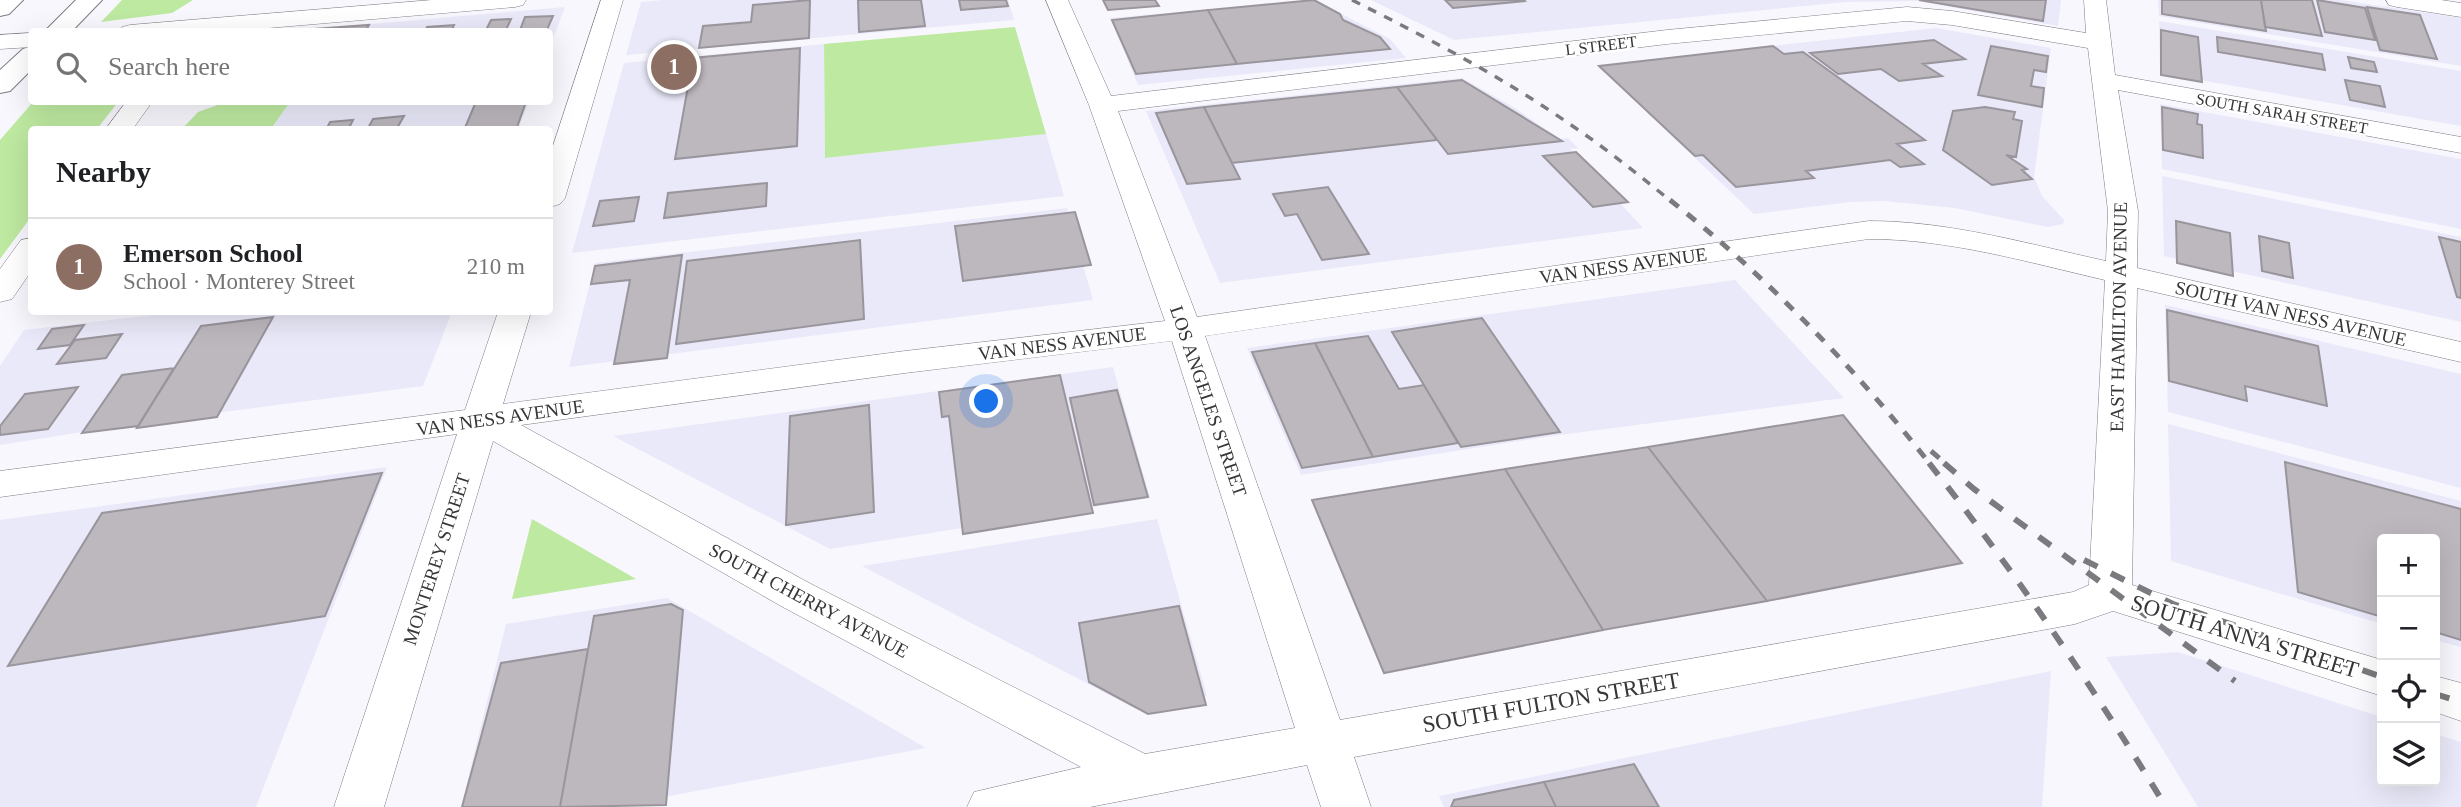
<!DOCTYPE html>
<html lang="en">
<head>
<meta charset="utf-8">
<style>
  body { margin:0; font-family:"Times New Roman",serif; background:#f2f2f2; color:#202124 }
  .controls { position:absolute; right:21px; bottom:21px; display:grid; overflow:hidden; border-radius:7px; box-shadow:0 7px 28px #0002 }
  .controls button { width:63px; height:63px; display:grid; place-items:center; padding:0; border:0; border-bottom:2px solid #e0e0e0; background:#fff; color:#202124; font:35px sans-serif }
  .you { position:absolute; left:987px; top:402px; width:24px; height:24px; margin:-18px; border:5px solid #fff; border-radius:50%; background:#1a73e8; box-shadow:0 0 0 10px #1a73e833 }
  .badge { display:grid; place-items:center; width:46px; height:46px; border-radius:50%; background:#6f8333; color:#fff; font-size:23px; font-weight:700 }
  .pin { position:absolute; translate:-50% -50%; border:4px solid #fff; box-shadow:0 2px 7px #0006 }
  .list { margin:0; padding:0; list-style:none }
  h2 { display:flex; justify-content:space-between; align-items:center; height:91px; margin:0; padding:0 28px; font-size:30px }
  h2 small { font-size:23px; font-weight:400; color:#757577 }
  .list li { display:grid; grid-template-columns:46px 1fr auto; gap:21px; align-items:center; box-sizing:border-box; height:98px; padding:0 28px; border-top:2px solid #e0e0e0 }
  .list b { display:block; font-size:26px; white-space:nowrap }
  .list p { margin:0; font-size:23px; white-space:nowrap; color:#757577 }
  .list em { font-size:23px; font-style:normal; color:#757577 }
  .icon { flex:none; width:38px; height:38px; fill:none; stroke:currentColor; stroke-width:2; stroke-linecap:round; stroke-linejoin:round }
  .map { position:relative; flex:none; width:2461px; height:807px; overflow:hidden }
  .search { position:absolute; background:#fff; box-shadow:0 7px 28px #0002; left:28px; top:28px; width:525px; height:77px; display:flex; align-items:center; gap:18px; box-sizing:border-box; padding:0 24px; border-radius:7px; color:#757577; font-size:26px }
  .panel { position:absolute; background:#fff; box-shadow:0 7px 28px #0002; left:28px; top:126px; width:525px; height:189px; border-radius:7px }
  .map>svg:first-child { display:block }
</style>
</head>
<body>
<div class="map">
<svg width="2461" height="807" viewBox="0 0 2461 807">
  <rect width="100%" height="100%" fill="#f8f7fe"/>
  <path fill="#e9e9f9" d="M663 0H1008L1014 20 626 55 641 2Z
    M1315 0 1390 39 1406 58 1138 85 1110 18Z
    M1371 0H2061L2058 26 1917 1 1846 2 1454 40Z
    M2158 0H2341L2461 18V66L2159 16Z
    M565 7 550 47V32H281Z
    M2159 21 2461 71V126L2160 73Z
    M1936 28 2051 48 2034 177 2042 196 2064 220 2063 224 2048 227 1955 208 1884 201 1850 202 1754 214 1597 65Z
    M824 44 825 158 1046 134 1064 196 572 253 624 63Z
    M1462 78 1515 108 1560 139 1568 138 1578 148 1570 149 1643 228 1220 283 1146 111Z
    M290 102H529L518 129 271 130Z
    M2160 104 2461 159V229L2162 169Z
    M2162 176 2461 237V322L2164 256Z
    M1067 208 1093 300 569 367 595 263Z
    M1735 280 1844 398 1552 436 1301 475 1247 348Z
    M2165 305 2461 374V488L2168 412Z
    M179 312H452L423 386 145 422 0 445V366L24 330Z
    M1113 367 1150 498 830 549 613 436Z
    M2168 424 2461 501V647L2435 640V539H2382V624L2171 561Z
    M387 467 256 807H0V520Z
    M1157 519 1207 696 1136 709 862 566Z
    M667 598 926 748 611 807H461L506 624Z
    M2178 652 2382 717V781H2435V734L2461 742V807H2198L2106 657Z
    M2051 671 2042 807H1444L1439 796Z"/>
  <path fill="#bee9a1" d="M122 0H193L172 13 101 22Z
    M1015 27 1046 134 825 158 824 44Z
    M33 102H118L97 129 32 130 31 217 0 259V140Z
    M226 102H290L271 129H182L198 112Z
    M532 519 636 579 512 599Z"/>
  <path fill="#bdb7be" stroke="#9a959c" stroke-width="2" d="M810 0 809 38 699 48 703 26 751 22 753 5Z
    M858 0H921L925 26 859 32Z
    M959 0H1006L1008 6 961 10Z
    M1103 0H1155L1159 6 1108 10Z
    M1314 0 1340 14 1343 20 1380 37 1390 49 1237 64 1208 10Z
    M1445 0H1524L1525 1 1453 8Z
    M1919 0H2046L2043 21Z
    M2162 0H2261L2266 31 2162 14Z
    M2261 0H2312L2322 36 2265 27Z
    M2317 0 2365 8 2375 40 2325 32Z
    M2367 7 2420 15 2437 59 2380 50Z
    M1208 10 1237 64 1136 74 1112 20Z
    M553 16 546 32 520 30 525 17Z
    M511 19 505 32H485L491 20Z
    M369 25 365 32H313L314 29Z
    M454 25 451 32H425L427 27Z
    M2161 30 2198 37 2202 82 2161 75Z
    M2217 37 2322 54 2325 70 2218 52Z
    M1934 40 1965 59 1923 64 1942 76 1899 81 1881 69 1838 74 1810 53Z
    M1773 46 1784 54 1803 52 1925 140 1897 144 1924 164 1900 167 1890 160 1806 171 1814 178 1736 187 1703 155 1695 156 1599 66Z
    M1991 46 2048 56 2046 72 2034 70 2031 86 2044 88 2042 107 1978 95Z
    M800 48 797 146 675 159 693 58Z
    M2348 57 2374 62 2377 72 2351 68Z
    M1462 80 1562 141 1448 154 1397 87Z
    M2345 80 2380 86 2385 107 2350 100Z
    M1397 87 1437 140 1232 163 1204 107Z
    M503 102H526L516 130H464L475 104Z
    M1204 107 1240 179 1187 184 1156 113Z
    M1985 107 2015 112 2013 119 2022 121 2016 157 2006 155 2027 169 2022 170 2032 179 1992 185 1943 150 1953 111Z
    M2162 107 2198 114 2197 124 2202 125 2203 158 2163 150Z
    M404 116 396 130H367L373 119Z
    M353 120 348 130H326L330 122Z
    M1576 152 1628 202 1593 207 1543 156Z
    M767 183 766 206 664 218 668 193Z
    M1328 187 1369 254 1322 260 1297 214 1285 216 1273 194Z
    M639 197 634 221 593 226 600 201Z
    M1075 212 1091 265 963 281 955 226Z
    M2176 221 2230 233 2233 276 2177 263Z
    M2259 236 2289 243 2293 278 2262 271Z
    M2439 237 2461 242V298L2457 297Z
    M860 240 864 319 676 344 687 261Z
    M682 255 667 358 614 364 630 280 591 284 595 266Z
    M2167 310 2318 346 2327 406 2245 386 2247 401 2169 381Z
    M273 317 217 417 137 428 201 326Z
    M1482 318 1560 432 1461 447 1392 332Z
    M84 325 70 345 38 349 52 329Z
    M122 334 106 358 57 364 75 340Z
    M1368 336 1399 389 1424 385 1458 443 1373 457 1315 343Z
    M1315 343 1373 457 1302 468 1252 352Z
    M174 368 138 426 82 433 122 375Z
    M1060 375 1093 513 963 534 949 416 942 417 939 392Z
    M78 387 48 429 0 435V426L25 394Z
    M1117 390 1148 497 1094 505 1070 398Z
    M869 405 874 512 786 525 790 416Z
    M1843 415 1962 563 1767 601 1648 447Z
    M1648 447 1767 601 1603 630 1505 469Z
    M2285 462 2461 509V640L2435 632V539H2382V617L2298 592Z
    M1505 469 1603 630 1384 673 1312 500Z
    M382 473 325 616 8 666 102 513Z
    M671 604 683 610 666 805 560 807 594 616Z
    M1179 606 1206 705 1148 714 1089 682 1079 623Z
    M588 649 560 807H462L501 663Z
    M1634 764 1659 807H1556L1544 782Z
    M1544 782 1556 807H1451L1454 800Z"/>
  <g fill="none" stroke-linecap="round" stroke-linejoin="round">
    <defs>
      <path id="minor" d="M432 0H526L523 5 515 7 221 32H118L122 27 130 25Z
        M601 0H623L565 198 560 204 550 207V155Z
        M1046 0H1068L1111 96 1667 30 1907 7 1952 11 2086 33 2084 0H2106L2115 75 2461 137V153L2118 90 2138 211 2137 268 2461 342V362L2137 288 2132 585 2382 660V696L2113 611 2075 624 1354 757 1371 807H1321L1307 765 1090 807H967L974 792 1081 767 781 606 493 441 384 807H334L457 434 0 497V471L465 410 498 312H531L503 404 905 351 1165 321 1089 105ZM1907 21 1952 25 2088 48 2108 211 2106 261C2028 244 1949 221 1869 221L1197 317 1118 111 1667 44ZM1869 239C1949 239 2027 262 2105 280L2089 585 2073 592 1340 720 1205 336ZM1172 341 1295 728 1145 754 811 584 521 425 905 373Z
        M2386 0H2441L2461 3V17L2397 7 2389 5Z
        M32 33V47L0 49V35Z
        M126 102H152L132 130H105Z
        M32 238V270L12 299 0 302V269L21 240Z
        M2435 676 2461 683V721L2435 712Z"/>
      <path id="highway" d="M0 0H23L9 14 0 16Z
        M76 0H102L71 32H44Z
        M32 46V69L10 91 0 93V70L23 49Z"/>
    </defs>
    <use href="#minor" stroke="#7c7c83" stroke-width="1"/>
    <use href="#highway" stroke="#7c7c83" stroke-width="2"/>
    <use href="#minor" fill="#fff" fill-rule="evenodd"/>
    <use href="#highway" fill="#fff" fill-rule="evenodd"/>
    <path stroke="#7b7b7f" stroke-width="3.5" stroke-dasharray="9 9" stroke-linecap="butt" d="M1352 0C1428 38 1504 78 1574 127 1608 150 1640 176 1672 202"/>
    <path stroke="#7b7b7f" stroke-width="5" stroke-dasharray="11 11" stroke-linecap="butt" d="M1670 200C1766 276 1855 368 1930 464
      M1931 451 1946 464"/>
    <path stroke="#7b7b7f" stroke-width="6" stroke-dasharray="15 15" stroke-linecap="butt" d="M1929 463C2016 573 2093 687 2166 807
      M1944 463 1974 489 2235 681
      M2084 560 2173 604 2382 677
      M2435 694 2461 702"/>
  </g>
  <g text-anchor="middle" stroke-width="5" stroke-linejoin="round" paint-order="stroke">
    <g font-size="16" fill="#363639" stroke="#fff">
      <text transform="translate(1601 45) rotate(-7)" y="6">L STREET</text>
      <text transform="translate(2282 113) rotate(10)" y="6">SOUTH SARAH STREET</text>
    </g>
    <g font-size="19" fill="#363639" stroke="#fff">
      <text transform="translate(1623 265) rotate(-8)" y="7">VAN NESS AVENUE</text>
      <text transform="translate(2291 313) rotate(13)" y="7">SOUTH VAN NESS AVENUE</text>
      <text transform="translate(2118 317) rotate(-89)" y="7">EAST HAMILTON AVENUE</text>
      <text transform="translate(1062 343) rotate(-7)" y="7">VAN NESS AVENUE</text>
      <text transform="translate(1209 401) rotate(71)" y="7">LOS ANGELES STREET</text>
      <text transform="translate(500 417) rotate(-8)" y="7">VAN NESS AVENUE</text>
      <text transform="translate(436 559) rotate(-72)" y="7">MONTEREY STREET</text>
      <text transform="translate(809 600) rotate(28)" y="7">SOUTH CHERRY AVENUE</text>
    </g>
    <g font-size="23" fill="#363639" stroke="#fff">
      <text transform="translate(2245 636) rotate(17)" y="8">SOUTH ANNA STREET</text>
      <text transform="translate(1551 702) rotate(-10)" y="8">SOUTH FULTON STREET</text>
    </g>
  </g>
</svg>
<div class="controls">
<button>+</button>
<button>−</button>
<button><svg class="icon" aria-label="locate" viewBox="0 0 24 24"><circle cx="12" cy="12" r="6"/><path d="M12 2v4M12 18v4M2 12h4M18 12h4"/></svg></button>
<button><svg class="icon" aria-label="layers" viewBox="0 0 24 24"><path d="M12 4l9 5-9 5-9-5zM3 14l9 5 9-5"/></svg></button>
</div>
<div class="you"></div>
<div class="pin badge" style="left:674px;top:67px;background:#8d6e63">1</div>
<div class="search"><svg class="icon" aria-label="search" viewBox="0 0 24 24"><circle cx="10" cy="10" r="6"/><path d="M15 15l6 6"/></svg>Search here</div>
<section class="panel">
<h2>Nearby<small></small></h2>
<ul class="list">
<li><span class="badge" style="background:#8d6e63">1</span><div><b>Emerson School</b><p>School · Monterey Street</p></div><em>210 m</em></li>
</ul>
</section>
</div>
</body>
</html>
